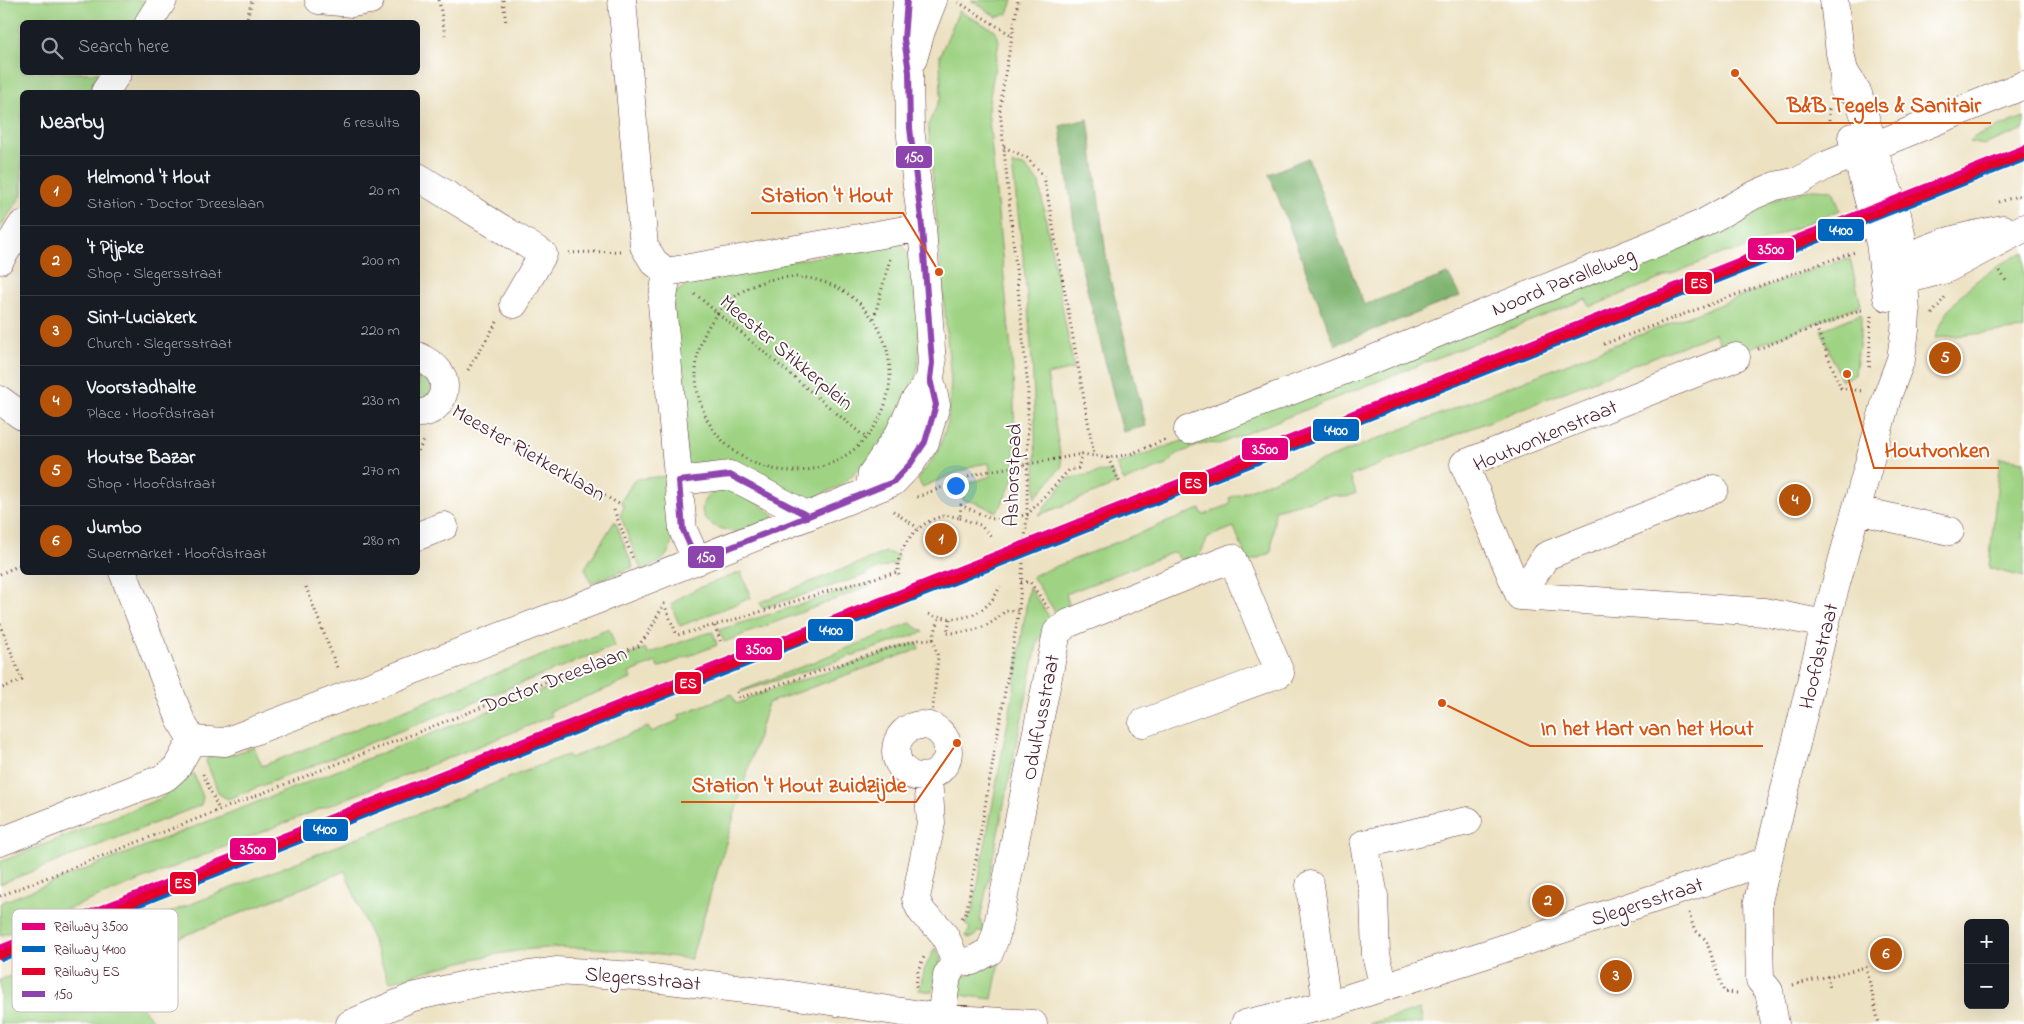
<!DOCTYPE html>
<html lang="en">
<head>
<meta charset="utf-8">
<style>
  body { margin:0; font-family:"Indie Flower",sans-serif; background:#242831; color:#f1f3f6 }
  .controls { position:absolute; right:15px; bottom:15px; display:grid; overflow:hidden; border-radius:8px; box-shadow:0 5px 20px #0002 }
  .controls button { width:45px; height:45px; display:grid; place-items:center; padding:0; border:0; border-bottom:1px solid #363941; background:#171b24; color:#f1f3f6; font:25px sans-serif }
  .you { position:absolute; left:955px; top:485px; width:18px; height:18px; margin:-12px; border:4px solid #fff; border-radius:50%; background:#1a73e8; box-shadow:0 0 0 8px #1a73e833 }
  .badge { display:grid; place-items:center; width:32px; height:32px; border-radius:50%; background:#b45309; color:#fff; font-size:16px; font-weight:700 }
  .pin { position:absolute; translate:-50% -50%; border:2px solid #fff; box-shadow:0 1px 5px #0006 }
  .list { margin:0; padding:0; list-style:none }
  h2 { display:flex; justify-content:space-between; align-items:center; height:65px; margin:0; padding:0 20px; font-size:21px }
  h2 small { font-size:16px; font-weight:400; color:#9ea1a6 }
  .list li { display:grid; grid-template-columns:32px 1fr auto; gap:15px; align-items:center; box-sizing:border-box; height:70px; padding:0 20px; border-top:1px solid #363941 }
  .list b { display:block; font-size:19px; white-space:nowrap }
  .list p { margin:0; font-size:16px; white-space:nowrap; color:#9ea1a6 }
  .list em { font-size:16px; font-style:normal; color:#9ea1a6 }
  .icon { flex:none; width:28px; height:28px; fill:none; stroke:currentColor; stroke-width:2; stroke-linecap:round; stroke-linejoin:round }
  .map { position:relative; flex:none; width:2024px; height:1024px; overflow:hidden }
  .search { position:absolute; background:#171b24; box-shadow:0 5px 20px #0002; left:20px; top:20px; width:400px; height:55px; display:flex; align-items:center; gap:12px; box-sizing:border-box; padding:0 18px; border-radius:8px; color:#9ea1a6; font-size:19px }
  .panel { position:absolute; background:#171b24; box-shadow:0 5px 20px #0002; left:20px; top:90px; width:400px; height:485px; border-radius:8px }
  .map>svg:first-child { display:block }
</style>
</head>
<body>
<div class="map">
<svg width="2024" height="1024" viewBox="0 0 2024 1024">
  <rect width="100%" height="100%" fill="#fff"/>
  <filter id="ink" filterUnits="userSpaceOnUse"><feTurbulence type="fractalNoise" baseFrequency=".02" numOctaves="2"/><feDisplacementMap in="SourceGraphic" scale="10" xChannelSelector="R" yChannelSelector="G"/><feConvolveMatrix kernelMatrix="1 2 1 2 8 2 1 2 1" color-interpolation-filters="sRGB"/></filter>
  <filter id="wash" filterUnits="userSpaceOnUse"><feTurbulence type="fractalNoise" baseFrequency=".0096" numOctaves="4" result="noise"/><feDisplacementMap in="SourceGraphic" scale="20" xChannelSelector="R" yChannelSelector="G"/><feGaussianBlur stdDeviation="1.12" result="paint"/><feColorMatrix in="noise" values="0 0 0 0 0 0 0 0 0 0 0 0 0 0 0 0 0 1.4 0 .05"/><feComposite in="paint" operator="in"/></filter>
  <g filter="url(#wash)">
    <rect width="100%" height="100%" fill="#ece1c1"/>
    <path fill="#9fd383" stroke="#747957" d="M0 0H149L135 22H22V72L102 73 89 92H22V194L0 228Z
      M971 0H1013L1008 14 997 17Z
      M959 11 996 31 999 41 988 109 1013 371 1016 474 1001 506 996 512 977 503 963 500 962 485 991 476 989 463 976 465 922 487 918 479 937 453 948 422 951 381 928 125 941 97 940 55Z
      M2024 117V129L1984 145 1969 142 1974 137Z
      M1012 164 1024 166 1039 183 1074 369 1047 375 1062 466 1035 498C1038 387 1026 274 1012 164Z
      M1812 189 1833 190 1840 210 1738 251 1724 253 1590 307 1586 299 1219 444 1205 443 1177 454 1166 465 1124 481 1116 464 1202 434 1718 233 1723 225 1760 204Z
      M901 243 912 258 920 346 915 386 876 454 840 486 818 496 806 498 687 466 672 295 698 277Z
      M2024 252V329L1935 338C1951 294 1984 272 2024 252Z
      M1850 259 1861 305 1730 356 1723 351 1715 333 1350 476 1356 493 1347 497 1332 495 1275 510 1271 553 1248 562 1234 527 1208 537 1198 559 1184 564 1174 552 1066 594 1069 605 1068 610 1058 616 1032 576 1200 509 1203 515 1231 504 1229 498 1606 348 1821 266Z
      M1861 314V332L1855 375 1841 380 1821 330Z
      M430 371 431 395 418 404V375Z
      M2000 458 2024 461V577L1989 568Z
      M1111 470 1117 484 1039 515 1067 479Z
      M669 476C670 498 681 544 663 559 657 564 648 567 641 570L620 515 624 507 621 501 635 479Z
      M718 488 741 490 775 516C766 521 748 531 739 532 735 532 730 531 727 530 699 525 693 502 718 488Z
      M615 521 633 567 591 583 585 568Z
      M886 552 898 555 896 563 866 573V575L762 608 760 602Z
      M741 572 751 598 680 626 671 605C687 589 720 581 741 572Z
      M869 583 870 586 724 642 719 630Z
      M1029 587 1052 621 1045 634 1038 640 980 920 986 932 978 931 975 936 970 938 965 936 970 929 965 923 973 910 1014 689Z
      M910 623 924 632 741 692V691Z
      M609 629 615 646 228 799 219 794 206 761 208 757 231 755 254 747 262 766Z
      M713 632 717 645 658 668 656 662 629 673 631 679 550 711 552 716 504 736 0 936V903L629 656 645 648 648 654 701 635Z
      M917 643 919 649 768 703 691 959C636 952 579 943 523 950 478 956 433 969 389 982L345 871 111 965 155 1024H0V980L561 757 568 755 570 758 648 727 651 732 680 720 679 715 732 694 736 704 747 700V698Z
      M190 765 203 797 201 805 0 884V862L164 797 169 787Z
      M935 948 941 957 933 992 919 990 925 968Z
      M1002 948 992 999 959 995 961 978 990 963Z
      M1420 1009 1423 1024H1369Z"/>
    <path fill="#7fb571" stroke="#646a4e" d="M1088 119 1108 270 1146 426 1123 432 1079 257 1060 126Z
      M1308 158 1364 305 1448 274 1460 296 1335 345 1269 174Z"/>
  </g>
  <g filter="url(#ink)">
    <g fill="none" stroke-linecap="round" stroke-linejoin="round">
      <defs>
        <path id="minor" d="M319 0 352 3 370 0
          M622 0 644 246 654 262 667 272 922 227
          M1834 0 1840 53 1844 71 1843 88
          M149 22 163 0
          M913 59 921 31 933 0
          M105 92 118 72
          M1852 137 1880 243 1887 297
          M418 177 543 254 514 304
          M0 260 22 225
          M1890 271C1921 244 1964 237 2003 229
          M667 272 662 304 683 530 697 561
          M1887 276 1905 280 1946 269 2024 228
          M418 356C426 361 435 365 440 373 451 390 438 414 418 413
          M1736 357 1464 464 1520 596 1764 612 1825 624
          M0 400 22 416
          M1188 430 1374 359 1702 224 1752 196 1775 186 1799 181 1825 166 2024 85
          M679 481 730 475 808 516
          M869 491 872 474 900 432 914 402 930 379
          M1857 510 1950 531
          M418 536 444 526
          M123 572 181 721 192 740 225 742 594 601 893 482 911 463 925 442 936 405 930 379 932 363 922 227 910 128 909 72 904 39 907 0
          M1520 596 1546 556 1714 489
          M896 751a26 26 0 1 1 52 0a26 26 0 1 1-52 0Z
          M928 777 931 823 916 898C922 921 935 919 944 935 949 943 952 953 955 962
          M0 842 166 777 177 767 192 740
          M1310 885 1327 1005
          M955 962 972 961 990 951 996 935 1057 632 1069 623 1232 558 1280 673 1143 723
          M1384 987 1376 955 1374 896 1364 844 1468 821
          M350 1024 413 997 475 983 556 971 636 976 778 993 941 1018 1033 1024
          M940 1024 947 976 955 962
          M1245 1024 1327 1005 1490 953 1767 861
          M1775 1024 1769 991 1760 980 1758 901 1825 624 1888 394 1901 359 1905 330 1906 313 1901 234 1897 214 1880 169 1858 94 1844 71"/>
      </defs>
      <use href="#minor" stroke="#623c42" stroke-width="29"/>
      <path stroke="#623c42" stroke-width="3" stroke-dasharray="1 4" stroke-linecap="butt" d="M439 0 445 35
        M503 0 506 23
        M958 2 1013 36
        M246 22 252 0
        M1829 109V123
        M1004 147 1027 158 1044 176 1094 455
        M1999 202 2024 194
        M569 253 620 251
        M2000 271 2006 281
        M696 374a97 97 0 1 1 194 0a97 97 0 1 1-194 0Z
        M695 294 866 438
        M1932 314 1945 297
        M874 318 890 259
        M1816 327 1841 388 1862 391
        M1604 344 1813 266 1855 252
        M1758 349 1860 310 1865 311
        M1869 367 1871 316
        M468 370 497 322
        M462 413 619 504
        M418 451 425 439
        M1067 457 1082 454 1108 458 1130 454 1165 440
        M1108 458 1120 483
        M917 497 976 474 989 471
        M614 510 633 559
        M893 511 918 528
        M960 518 980 525 992 537
        M0 574 22 564
        M899 575C892 551 921 518 945 516 949 515 955 517 960 518L961 505 991 519 1027 515 1069 470 1078 468 1082 454
        M1021 582H1030L1048 608
        M306 587 338 670
        M664 604 677 635C751 617 824 590 898 572
        M929 614C959 624 987 617 1000 586
        M950 619 947 633C970 633 990 628 1005 611L1019 610
        M0 624 22 680 0 689
        M715 626 721 643
        M933 639 939 618
        M737 692 739 698 889 648 917 640 933 639 938 657 931 726
        M203 774 219 810
        M0 896 638 646 648 634 665 602
        M1689 913 1694 929 1706 940 1724 992 1737 993
        M962 918 966 913 971 888 1019 610 1027 515 1028 388 1000 110C1004 73 1013 37 1018 0
        M1827 976 1830 988
        M1793 985 1866 967 1879 1024
        M916 987 918 970 925 955"/>
      <use href="#minor" stroke="#fff" stroke-width="28"/>
      <path stroke="#623c42" stroke-width="3" stroke-dasharray="1 4" stroke-linecap="butt" d="M989 471 1067 457"/>
      <defs>
        <path id="bus-1" d="M808 516 730 475 679 481 683 530 697 561 893 482 911 463 925 442 936 405 930 379 932 363 922 227 910 128 909 72 904 39 907 0"/>
      </defs>
      <use href="#bus-1" stroke="#fff" stroke-width="10"/>
      <use href="#bus-1" stroke="#8e44ad" stroke-width="6"/>
      <defs>
        <path id="rail-1" d="M0 949 2024 149"/>
        <path id="rail-2" d="M3 957 2024 158"/>
        <path id="rail-3" d="M0 955 2021 156"/>
      </defs>
      <use href="#rail-1" stroke="#fff" stroke-width="11"/>
      <use href="#rail-2" stroke="#fff" stroke-width="11"/>
      <use href="#rail-3" stroke="#fff" stroke-width="11"/>
      <use href="#rail-1" stroke="#e5007d" stroke-width="8"/>
      <use href="#rail-2" stroke="#0065bd" stroke-width="8"/>
      <use href="#rail-3" stroke="#e4002b" stroke-width="8"/>
    </g>
  </g>
  <g text-anchor="middle" stroke-width="4" stroke-linejoin="round" paint-order="stroke">
    <g font-size="21" fill="#4a1f2b" stroke="#fff">
      <text transform="translate(1563 281) rotate(-22)" y="7">Noord Parallelweg</text>
      <text transform="translate(787 352) rotate(40)" y="7">Meester Stikkerplein</text>
      <text transform="translate(1545 435) rotate(-23)" y="7">Houtvonkenstraat</text>
      <text transform="translate(529 452) rotate(30)" y="7">Meester Rietkerklaan</text>
      <text transform="translate(1012 475) rotate(-88)" y="7">Ashorstpad</text>
      <text transform="translate(1818 656) rotate(-76)" y="7">Hoofdstraat</text>
      <text transform="translate(554 679) rotate(-21)" y="7">Doctor Dreeslaan</text>
      <text transform="translate(1040 717) rotate(-79)" y="7">Odulfusstraat</text>
      <text transform="translate(1647 901) rotate(-18)" y="7">Slegersstraat</text>
      <text transform="translate(643 978) rotate(5)" y="7">Slegersstraat</text>
    </g>
  </g>
  <rect x="12" y="909" width="166" height="103" rx="8" fill="#fff" stroke="#c9bcbf" stroke-width="1"/>
  <rect x="22" y="923" width="23" height="7" fill="#e5007d"/>
  <rect x="22" y="946" width="23" height="6" fill="#0065bd"/>
  <rect x="22" y="968" width="23" height="7" fill="#e4002b"/>
  <rect x="22" y="991" width="23" height="6" fill="#8e44ad"/>
  <g font-size="14" fill="#4a1f2b">
    <text x="54" y="931">Railway 3500</text>
    <text x="54" y="954">Railway 4400</text>
    <text x="54" y="976">Railway ES</text>
    <text x="54" y="999">150</text>
  </g>
  <path fill="none" stroke="#d8530f" stroke-width="2" d="M1735 73L1777 123H1991M939 272L903 213H751M1847 374L1874 468H1999M1442 703L1530 746H1763M957 743L916 802H681"/>
  <g fill="#d8530f" stroke="#fff" stroke-width="2">
    <circle cx="1735" cy="73" r="5"/>
    <circle cx="939" cy="272" r="5"/>
    <circle cx="1847" cy="374" r="5"/>
    <circle cx="1442" cy="703" r="5"/>
    <circle cx="957" cy="743" r="5"/>
  </g>
  <g font-size="22" text-anchor="middle" font-weight="bold" fill="#d8530f" stroke="#fff" stroke-width="4" stroke-linejoin="round" paint-order="stroke">
    <text x="1884" y="112">B&amp;B Tegels &amp; Sanitair</text>
    <text x="827" y="202">Station 't Hout</text>
    <text x="1937" y="457">Houtvonken</text>
    <text x="1647" y="735">In het Hart van het Hout</text>
    <text x="799" y="792">Station 't Hout zuidzijde</text>
  </g>
  <g stroke="#fff" stroke-width="2">
    <rect x="895" y="145" width="38" height="24" rx="5" fill="#8e44ad"/>
    <rect x="1817" y="218" width="48" height="24" rx="5" fill="#0065bd"/>
    <rect x="1747" y="237" width="48" height="24" rx="5" fill="#e5007d"/>
    <rect x="1684" y="271" width="29" height="24" rx="5" fill="#e4002b"/>
    <rect x="1312" y="418" width="48" height="24" rx="5" fill="#0065bd"/>
    <rect x="1241" y="437" width="48" height="24" rx="5" fill="#e5007d"/>
    <rect x="1179" y="471" width="29" height="24" rx="5" fill="#e4002b"/>
    <rect x="687" y="545" width="38" height="24" rx="5" fill="#8e44ad"/>
    <rect x="807" y="618" width="47" height="24" rx="5" fill="#0065bd"/>
    <rect x="735" y="637" width="48" height="24" rx="5" fill="#e5007d"/>
    <rect x="674" y="671" width="28" height="24" rx="5" fill="#e4002b"/>
    <rect x="302" y="818" width="47" height="24" rx="5" fill="#0065bd"/>
    <rect x="229" y="837" width="48" height="24" rx="5" fill="#e5007d"/>
    <rect x="169" y="871" width="28" height="24" rx="5" fill="#e4002b"/>
  </g>
  <g font-size="14" text-anchor="middle" font-weight="bold" fill="#fff">
    <text x="914" y="162">150</text>
    <text x="1841" y="235">4400</text>
    <text x="1771" y="254">3500</text>
    <text x="1699" y="288">ES</text>
    <text x="1336" y="435">4400</text>
    <text x="1265" y="454">3500</text>
    <text x="1193" y="488">ES</text>
    <text x="706" y="562">150</text>
    <text x="831" y="635">4400</text>
    <text x="759" y="654">3500</text>
    <text x="688" y="688">ES</text>
    <text x="325" y="834">4400</text>
    <text x="253" y="854">3500</text>
    <text x="183" y="888">ES</text>
  </g>
</svg>
<div class="controls">
<button>+</button>
<button>−</button>
</div>
<div class="you"></div>
<div class="pin badge" style="left:941px;top:539px">1</div>
<div class="pin badge" style="left:1548px;top:901px">2</div>
<div class="pin badge" style="left:1616px;top:976px">3</div>
<div class="pin badge" style="left:1795px;top:500px">4</div>
<div class="pin badge" style="left:1945px;top:358px">5</div>
<div class="pin badge" style="left:1886px;top:954px">6</div>
<div class="search"><svg class="icon" aria-label="search" viewBox="0 0 24 24"><circle cx="10" cy="10" r="6"/><path d="M15 15l6 6"/></svg>Search here</div>
<section class="panel">
<h2>Nearby<small>6 results</small></h2>
<ul class="list">
<li><span class="badge">1</span><div><b>Helmond 't Hout</b><p>Station · Doctor Dreeslaan</p></div><em>20 m</em></li>
<li><span class="badge">2</span><div><b>'t Pijpke</b><p>Shop · Slegersstraat</p></div><em>200 m</em></li>
<li><span class="badge">3</span><div><b>Sint-Luciakerk</b><p>Church · Slegersstraat</p></div><em>220 m</em></li>
<li><span class="badge">4</span><div><b>Voorstadhalte</b><p>Place · Hoofdstraat</p></div><em>230 m</em></li>
<li><span class="badge">5</span><div><b>Houtse Bazar</b><p>Shop · Hoofdstraat</p></div><em>270 m</em></li>
<li><span class="badge">6</span><div><b>Jumbo</b><p>Supermarket · Hoofdstraat</p></div><em>280 m</em></li>
</ul>
</section>
</div>
</body>
</html>
